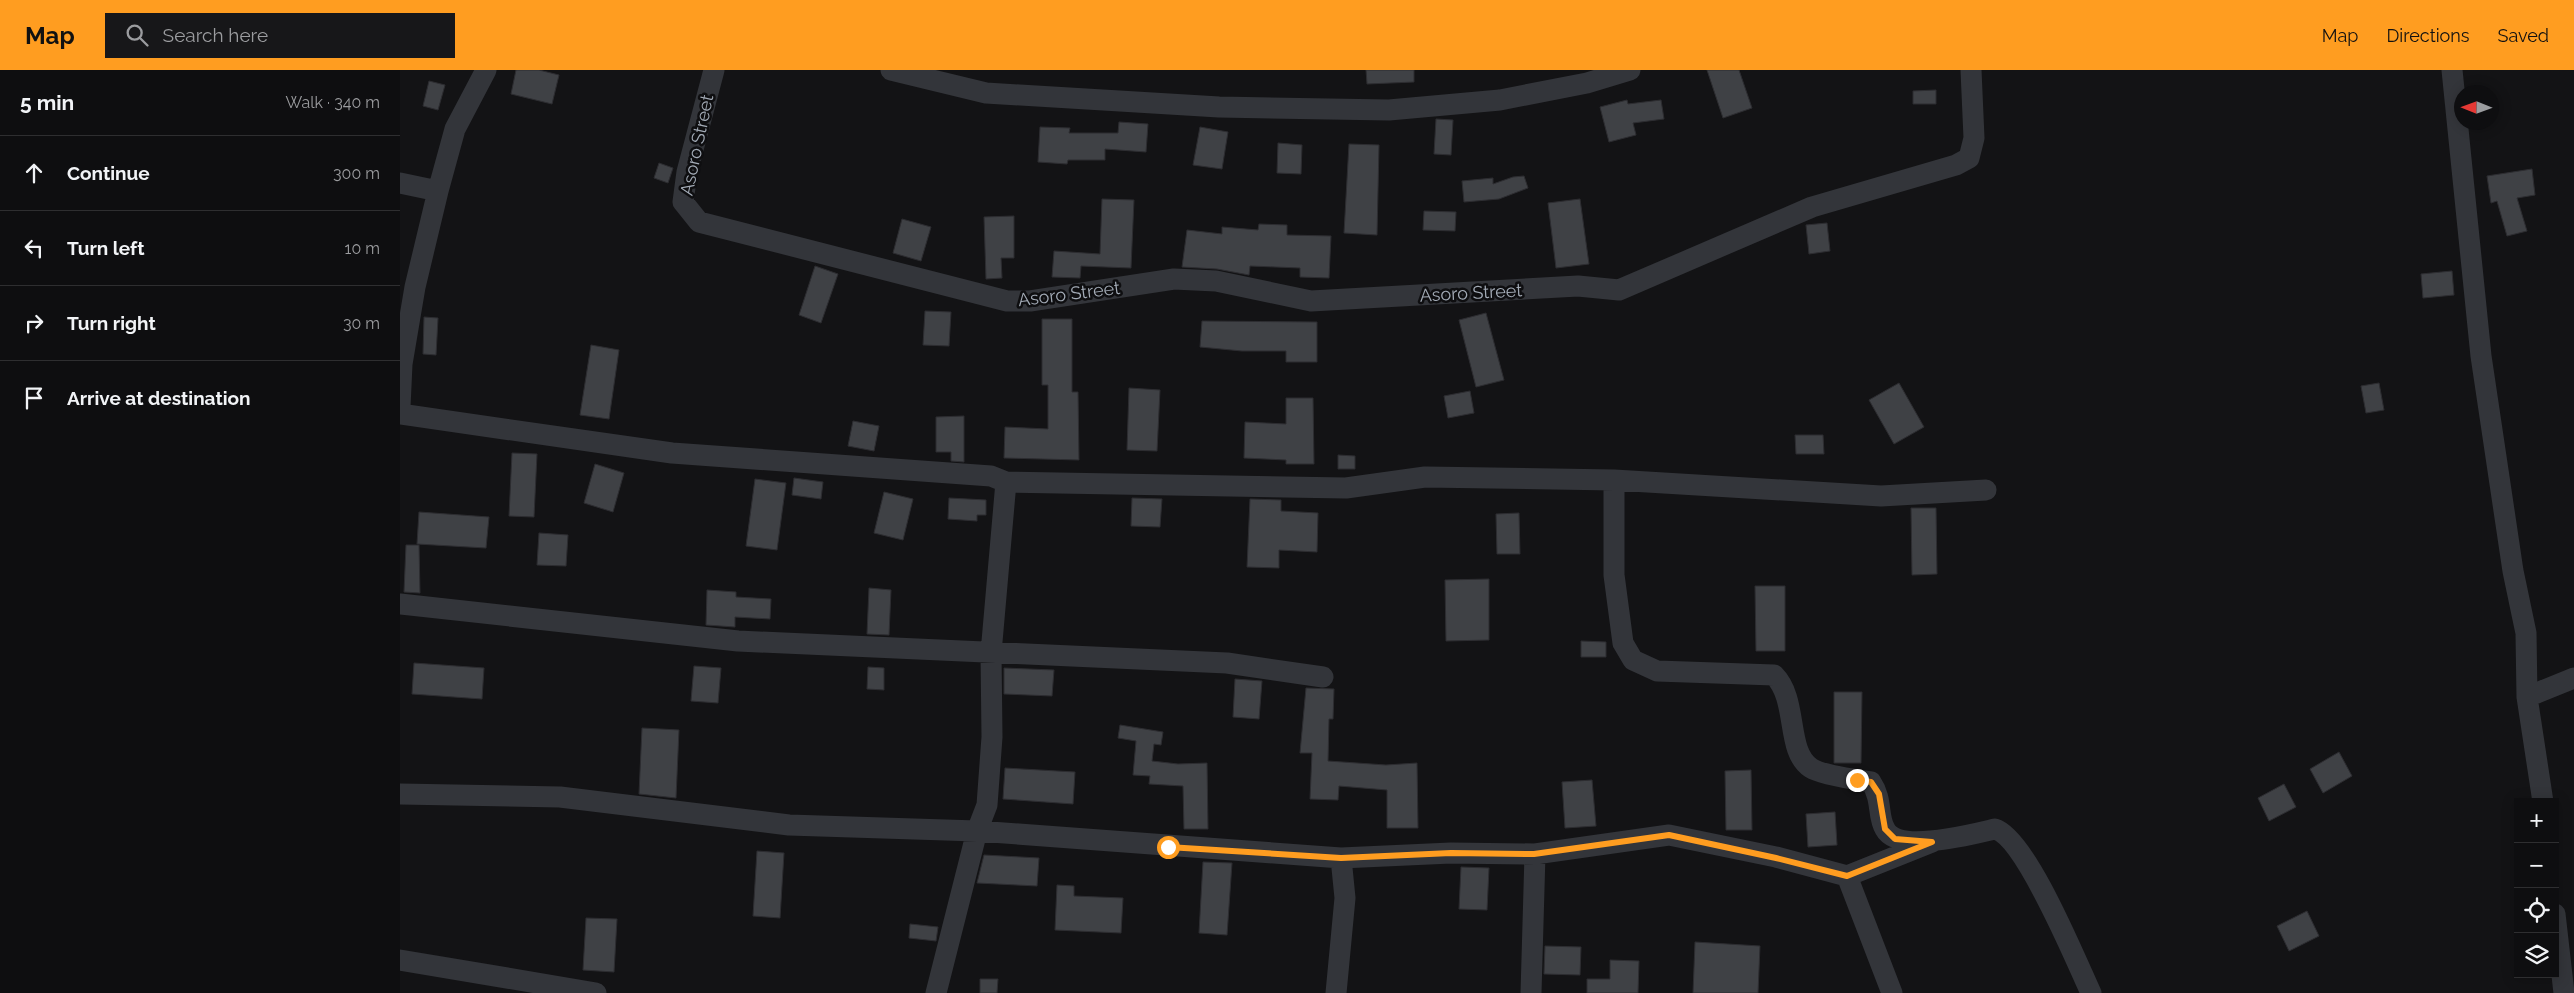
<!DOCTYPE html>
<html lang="en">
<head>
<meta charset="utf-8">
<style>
  body { margin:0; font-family:Raleway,sans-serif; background:#171719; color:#f1f3f6 }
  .controls { position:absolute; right:15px; bottom:15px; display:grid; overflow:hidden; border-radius:0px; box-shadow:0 2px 12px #0003 }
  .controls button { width:45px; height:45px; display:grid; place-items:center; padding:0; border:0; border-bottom:1px solid #2e2e30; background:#0e0e10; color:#f1f3f6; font:25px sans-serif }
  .compass { position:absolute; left:2054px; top:15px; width:45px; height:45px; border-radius:50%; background:#0e0e10; box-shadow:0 2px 12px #0003; rotate:271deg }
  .stop { position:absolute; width:15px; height:15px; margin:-11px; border:4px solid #ff9d20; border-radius:50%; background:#fff }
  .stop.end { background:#ff9d20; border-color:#fff; box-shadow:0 1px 5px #0008 }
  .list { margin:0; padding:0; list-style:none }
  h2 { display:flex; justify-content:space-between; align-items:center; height:65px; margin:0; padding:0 20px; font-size:21px }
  h2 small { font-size:16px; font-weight:400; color:#9b9c9f }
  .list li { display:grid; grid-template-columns:32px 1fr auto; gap:15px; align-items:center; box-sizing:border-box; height:75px; padding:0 20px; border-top:1px solid #2e2e30 }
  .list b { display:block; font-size:19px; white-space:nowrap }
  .list em { font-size:16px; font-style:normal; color:#9b9c9f }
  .icon { flex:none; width:28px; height:28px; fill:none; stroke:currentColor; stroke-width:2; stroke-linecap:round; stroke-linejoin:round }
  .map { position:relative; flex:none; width:2174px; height:923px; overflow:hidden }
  header { display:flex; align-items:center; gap:30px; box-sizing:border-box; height:70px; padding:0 25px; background:#ff9d20; color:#111 }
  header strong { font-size:24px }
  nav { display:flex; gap:28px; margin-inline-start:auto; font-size:18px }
  .search { width:350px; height:45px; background:#171719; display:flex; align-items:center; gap:12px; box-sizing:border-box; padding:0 18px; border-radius:0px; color:#9b9c9f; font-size:19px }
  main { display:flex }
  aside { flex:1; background:#0e0e10 }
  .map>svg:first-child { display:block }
</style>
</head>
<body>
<header>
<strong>Map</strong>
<div class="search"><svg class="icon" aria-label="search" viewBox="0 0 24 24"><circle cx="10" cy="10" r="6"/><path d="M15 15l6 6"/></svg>Search here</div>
<nav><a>Map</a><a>Directions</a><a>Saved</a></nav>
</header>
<main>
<aside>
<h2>5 min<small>Walk · 340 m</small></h2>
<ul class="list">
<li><svg class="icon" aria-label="ahead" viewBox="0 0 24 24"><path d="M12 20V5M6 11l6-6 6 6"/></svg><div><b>Continue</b></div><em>300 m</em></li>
<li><svg class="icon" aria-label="left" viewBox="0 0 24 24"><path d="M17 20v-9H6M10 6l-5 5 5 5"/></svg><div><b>Turn left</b></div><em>10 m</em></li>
<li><svg class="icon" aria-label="right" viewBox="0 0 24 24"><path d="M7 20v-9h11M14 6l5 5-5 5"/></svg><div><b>Turn right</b></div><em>30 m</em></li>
<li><svg class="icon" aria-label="arrive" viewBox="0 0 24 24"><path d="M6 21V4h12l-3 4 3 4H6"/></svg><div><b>Arrive at destination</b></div></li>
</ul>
</aside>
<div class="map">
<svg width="2174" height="923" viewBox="0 0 2174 923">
  <rect width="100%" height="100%" fill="#131315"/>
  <path fill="#3f4145" stroke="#2d2d31" d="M116 0H139L159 5 152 34 111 24Z
    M966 0H1014V12L967 14Z
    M1307 0H1339L1352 38 1323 48Z
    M29 11 45 15 38 40 23 36Z
    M1536 20V34H1513V21Z
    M1227 30 1228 34 1261 30 1264 49 1233 53 1236 65 1209 72 1200 37Z
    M1036 49 1053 50 1051 85 1034 84Z
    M719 52 748 54 746 82 705 79V90H668L667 94 638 92 640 57 670 58 669 63H718Z
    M800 57 828 62 822 99 793 95Z
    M878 73 902 75 901 104 877 103Z
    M949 74 979 75 977 165 944 163Z
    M259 93 273 98 268 113 254 108Z
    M2132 99 2135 125 2117 128 2127 161 2107 166 2097 131 2091 133 2087 106Z
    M1124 106 1128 118 1099 129 1064 132 1062 111 1093 108V114L1113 107Z
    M702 129 734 130 731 198 681 196 680 208 652 207 654 181 700 184Z
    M1180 129 1189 194 1156 198 1148 133Z
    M1024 141 1056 142 1055 161 1023 160Z
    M614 146V188H601L602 208 586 209 584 147Z
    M502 149 531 157 521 191 493 183Z
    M1427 153 1430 181 1409 184 1406 155Z
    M859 154 887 155V165L931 166 929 208 900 207V198L850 196 849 205 817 199 782 197 787 160 822 164V157L858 160Z
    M415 196 438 204 421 253 399 245Z
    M2052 201 2054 225 2023 228 2021 204Z
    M525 241 551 242 549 276 523 275Z
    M1086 243 1104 310 1076 317 1059 250Z
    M24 247 38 248 36 285 23 284Z
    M642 249H672V322H678L679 390 604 388 605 357 648 359V315H642Z
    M802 251 917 252V292H886V281H842L800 277Z
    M191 275 219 280 209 349 180 345Z
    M1499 313 1524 357 1494 374 1469 330Z
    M1979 313 1984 340 1966 343 1961 316Z
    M729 318 760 320 757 381 727 380Z
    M1070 321 1074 343 1048 348 1044 326Z
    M886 328H913L914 394H886V390L844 388 845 352 886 354Z
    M564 346V392L551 391V382H536V347Z
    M453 351 479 356 474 381 448 376Z
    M1395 365H1423L1424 384H1396Z
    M112 383 137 384 134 447 109 446Z
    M938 385 955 386V399H938Z
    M195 394 224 403 213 442 184 433Z
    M394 408 423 412 421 429 392 425Z
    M355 409 386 413 377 480 346 476Z
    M484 422 513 429 503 470 474 463Z
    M549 428 586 430V445H577V451L548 449Z
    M732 428 762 429 760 457 731 456Z
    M850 429 881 430V441L918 443 917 482 879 480V498L847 497Z
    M1511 438H1536L1537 504 1512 505Z
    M19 442 89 447 86 478 17 474Z
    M1119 443 1120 484H1097L1096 444Z
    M139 463 168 465 166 496 137 495Z
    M6 475H19L20 523 4 522Z
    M1089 509V570L1046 571 1045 510Z
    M1355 516H1385V581H1356Z
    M469 518 491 520 489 565 467 564Z
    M307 520 336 522V527L371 529 370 549 335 547V557L306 555Z
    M1181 571 1206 572V587H1181Z
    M14 593 84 598 82 629 12 624Z
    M294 596 321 598 318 633 291 631Z
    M468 597 484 598V620L467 619Z
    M604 598 654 600 652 626 604 624Z
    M835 609 862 611 859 649 833 647Z
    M906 618 934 619 933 649H929L928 691 986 695 1017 693 1018 758H987V720L939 716 938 730 910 729 912 683H900Z
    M1434 622H1462L1461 693H1434Z
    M720 655 763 662 761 675 754 674 752 691 778 694 807 693 808 759H784L783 716 749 714 750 706 733 705 736 671 718 668Z
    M242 658 279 660 276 728 239 724Z
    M1939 682 1952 706 1923 723 1910 699Z
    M605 698 675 702 673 734 603 729Z
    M1351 700 1352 760H1326L1325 701Z
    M1192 710 1196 756 1165 758 1162 712Z
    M1884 714 1896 737 1869 751 1858 728Z
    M1435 742 1437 775 1408 777 1406 744Z
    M357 781 384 783 380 848 353 846Z
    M584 785 639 788 637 816 577 813Z
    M803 792 832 793 827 865 799 863Z
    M1061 797 1089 798 1087 840 1059 839Z
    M657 815 674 816V826L723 828 721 863 655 860Z
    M1907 841 1919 866 1889 881 1877 856Z
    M186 848 217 849 214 902 183 900Z
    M510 854 538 857 536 871 509 868Z
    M1295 872 1360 876 1358 923H1293Z
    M1145 876 1181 877 1180 905 1144 904Z
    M1210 890 1239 891 1238 923H1187V909H1210Z
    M580 909H598L597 923H580Z"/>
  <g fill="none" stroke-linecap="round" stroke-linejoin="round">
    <path stroke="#33353a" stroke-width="21" d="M314 0 287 102 283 132 299 152 607 231H630L774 209 816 211 911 231 1178 216 1219 220 1412 137 1556 95 1569 88 1574 68 1571 0
      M491 0 586 23 819 37 989 40 1100 30 1187 13 1230 0
      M2052 0 2081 286 2113 501 2126 563 2127 627 2143 732
      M0 113 38 121
      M0 337 2 294 15 217 38 121 55 59 86 0
      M0 344 272 383 591 406 606 412 946 418 1025 407 1214 410 1481 426 1586 420
      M1214 410V505L1223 573 1233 590 1257 601 1374 605C1399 630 1385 681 1411 698 1421 705 1458 710 1471 712 1483 730 1477 746 1485 759 1498 784 1573 764 1595 759 1626 768 1676 891 1691 923
      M0 534 338 571 827 593 923 607
      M2127 627 2174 608
      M0 724 160 727 389 755 577 761 941 788 1051 783 1135 784 1269 765 1376 787 1447 806 1532 772
      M1447 806 1492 923
      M2155 844 2164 923
      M0 890 196 923
      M536 923 577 761 587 735 592 667 591 583 606 412
      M936 923 945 828 941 788
      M1131 923 1135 784"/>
  </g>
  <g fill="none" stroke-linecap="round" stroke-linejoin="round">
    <path stroke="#ff9d20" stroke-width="6" d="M768 777 941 788 1051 783 1134 784 1269 765 1376 788 1447 806 1532 772 1495 769 1485 759 1479 724 1471 712 1457 710"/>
  </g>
  <g text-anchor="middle" stroke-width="5" stroke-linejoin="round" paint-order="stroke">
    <g font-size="18" fill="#a3abb6" stroke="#0e0e10">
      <text transform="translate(297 75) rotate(-78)" y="6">Asoro Street</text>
      <text transform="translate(1071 223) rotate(-3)" y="6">Asoro Street</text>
      <text transform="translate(669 224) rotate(-7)" y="6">Asoro Street</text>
    </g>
  </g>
</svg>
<div class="controls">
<button>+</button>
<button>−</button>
<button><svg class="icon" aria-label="locate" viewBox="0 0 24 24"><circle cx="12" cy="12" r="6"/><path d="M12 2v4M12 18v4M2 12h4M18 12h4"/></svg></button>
<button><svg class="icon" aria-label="layers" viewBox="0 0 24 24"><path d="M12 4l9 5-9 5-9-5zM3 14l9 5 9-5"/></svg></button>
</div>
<svg class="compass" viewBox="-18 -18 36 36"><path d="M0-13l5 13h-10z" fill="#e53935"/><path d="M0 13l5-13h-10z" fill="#9b9c9f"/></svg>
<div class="stop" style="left:768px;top:777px"></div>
<div class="stop end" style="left:1457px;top:710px"></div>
</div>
</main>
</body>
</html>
